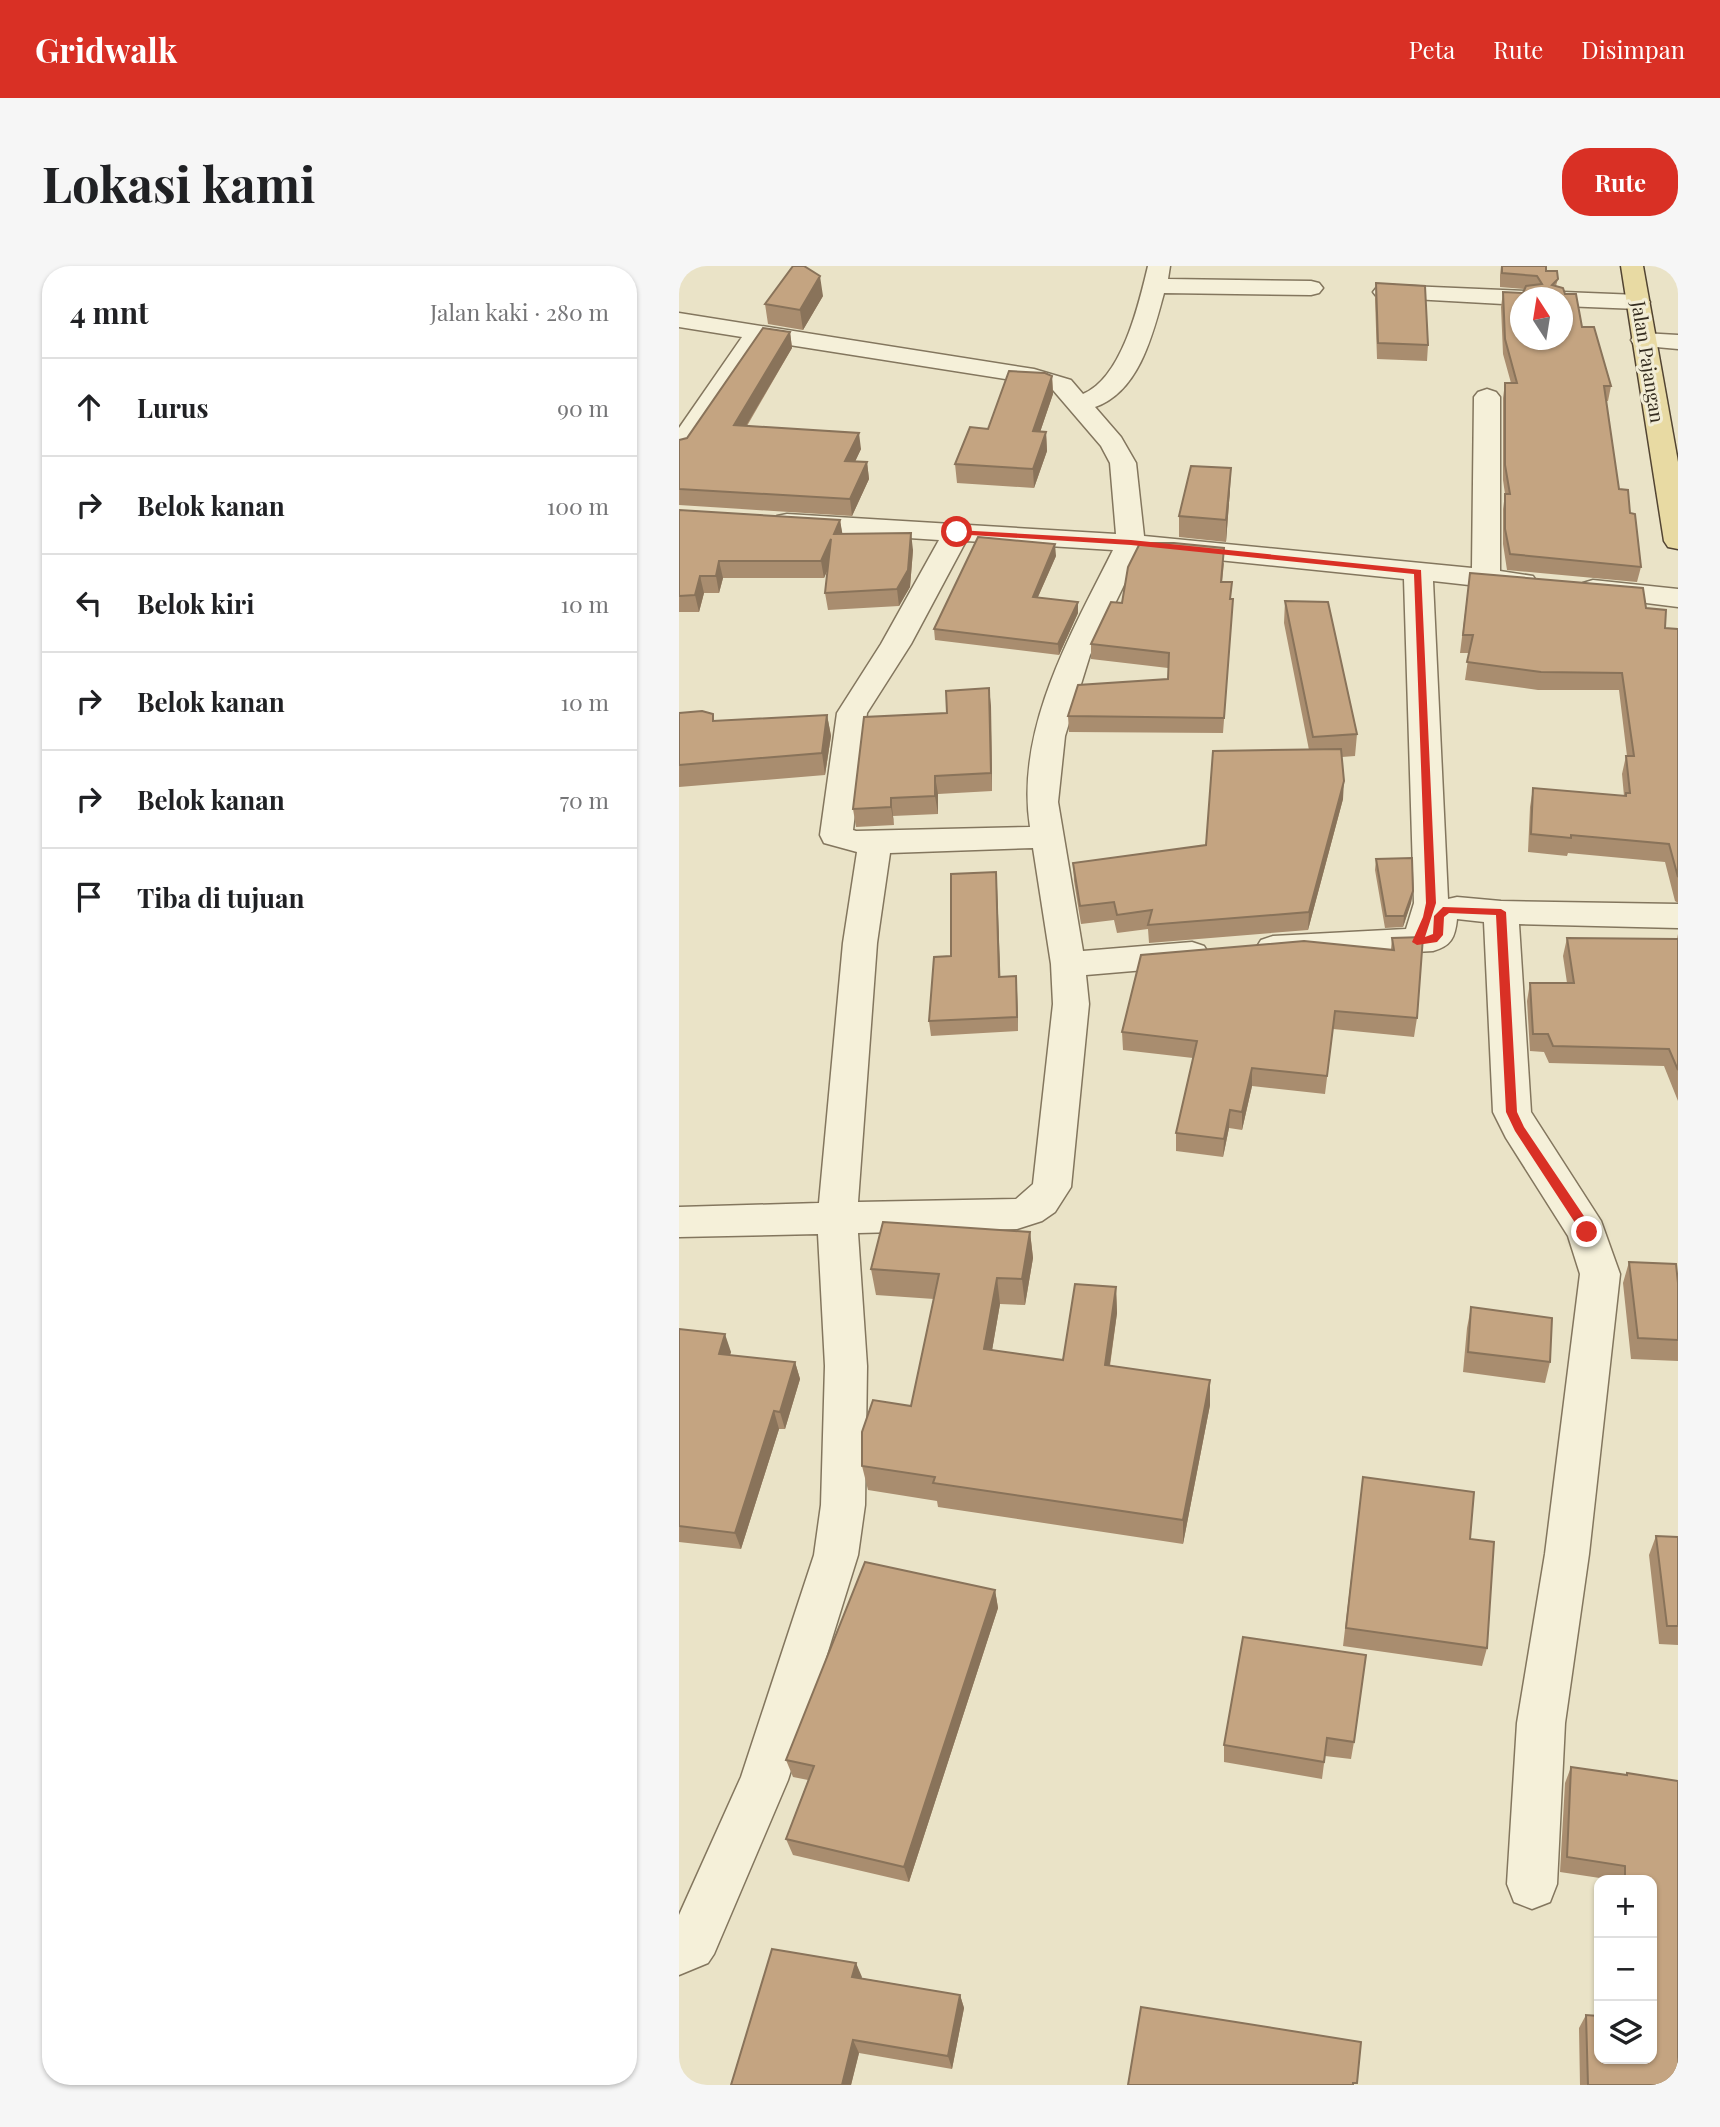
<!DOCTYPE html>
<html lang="id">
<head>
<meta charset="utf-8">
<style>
  body { margin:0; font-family:"Playfair Display",serif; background:#f6f6f6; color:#202124 }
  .controls { position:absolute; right:21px; bottom:21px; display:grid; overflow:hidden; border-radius:14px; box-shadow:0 2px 5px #0004 }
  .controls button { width:63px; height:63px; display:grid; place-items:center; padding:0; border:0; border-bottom:2px solid #e0e0e0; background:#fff; color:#202124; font:35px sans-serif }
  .compass { position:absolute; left:831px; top:21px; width:63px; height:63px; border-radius:50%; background:#fff; box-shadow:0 2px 5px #0004; rotate:348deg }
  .stop { position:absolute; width:21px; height:21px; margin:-16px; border:5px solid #d93025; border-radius:50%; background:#fff }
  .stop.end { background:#d93025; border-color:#fff; box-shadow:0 2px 7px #0008 }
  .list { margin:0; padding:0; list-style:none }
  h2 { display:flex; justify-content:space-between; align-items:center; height:91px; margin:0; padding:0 28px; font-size:30px }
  h2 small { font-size:23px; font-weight:400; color:#757577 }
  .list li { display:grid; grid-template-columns:46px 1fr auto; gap:21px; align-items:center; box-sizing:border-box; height:98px; padding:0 28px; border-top:2px solid #e0e0e0 }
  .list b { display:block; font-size:26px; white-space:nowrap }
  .list em { font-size:23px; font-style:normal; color:#757577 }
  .icon { flex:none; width:38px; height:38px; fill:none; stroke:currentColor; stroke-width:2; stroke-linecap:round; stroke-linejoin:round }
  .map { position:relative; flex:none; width:999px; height:1819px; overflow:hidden; border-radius:28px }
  header { display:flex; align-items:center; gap:42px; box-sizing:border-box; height:98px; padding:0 35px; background:#d93025; color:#fff }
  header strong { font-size:33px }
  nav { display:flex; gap:38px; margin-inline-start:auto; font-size:24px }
  .intro { display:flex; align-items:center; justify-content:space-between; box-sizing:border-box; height:168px; padding:0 42px }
  h1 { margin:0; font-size:49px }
  .button { padding:18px 32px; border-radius:28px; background:#d93025; color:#fff; font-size:24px; font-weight:700 }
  main { display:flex; gap:42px; padding:0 42px }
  aside { flex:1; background:#fff; border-radius:28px; box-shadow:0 2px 5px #0004 }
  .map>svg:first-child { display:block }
</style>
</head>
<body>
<header>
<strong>Gridwalk</strong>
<nav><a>Peta</a><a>Rute</a><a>Disimpan</a></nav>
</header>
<div class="intro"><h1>Lokasi kami</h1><a class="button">Rute</a></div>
<main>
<aside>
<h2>4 mnt<small>Jalan kaki · 280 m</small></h2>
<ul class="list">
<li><svg class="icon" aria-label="ahead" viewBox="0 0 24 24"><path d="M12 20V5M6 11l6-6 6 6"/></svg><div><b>Lurus</b></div><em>90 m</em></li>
<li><svg class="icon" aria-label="right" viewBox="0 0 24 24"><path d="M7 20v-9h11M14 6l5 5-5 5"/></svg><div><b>Belok kanan</b></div><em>100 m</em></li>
<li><svg class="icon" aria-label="left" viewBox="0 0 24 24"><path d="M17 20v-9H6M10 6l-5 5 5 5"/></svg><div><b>Belok kiri</b></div><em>10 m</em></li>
<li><svg class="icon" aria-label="right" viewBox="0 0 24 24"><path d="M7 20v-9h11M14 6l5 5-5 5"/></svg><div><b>Belok kanan</b></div><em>10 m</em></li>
<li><svg class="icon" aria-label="right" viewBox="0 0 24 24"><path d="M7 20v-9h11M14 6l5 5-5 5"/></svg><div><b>Belok kanan</b></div><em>70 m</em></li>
<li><svg class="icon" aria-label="arrive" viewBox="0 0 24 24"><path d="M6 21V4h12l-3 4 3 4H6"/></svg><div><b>Tiba di tujuan</b></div></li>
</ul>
</aside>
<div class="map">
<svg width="999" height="1819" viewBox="0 0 999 1819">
  <rect width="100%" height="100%" fill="#eae3c7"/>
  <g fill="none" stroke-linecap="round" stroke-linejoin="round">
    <defs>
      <path id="minor" d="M469 0H491L489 13 632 15 640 17 644 22 640 27 632 29 485 27C474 68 460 126 416 141L442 171 457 197 465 270 793 302 795 131 799 126 808 123 817 126 821 131V305L854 310 858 316 854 322 844 325 754 315 769 633 778 631 822 635 999 638V662L840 658 852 846 922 955 941 1008 910 1288 886 1457 878 1618 871 1636 853 1643 835 1636 828 1618 838 1457 866 1288 901 1008 889 970 827 872 814 846 805 656 778 653C776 672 772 680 754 685L594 694 582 690 577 682 582 674 594 670 727 663 735 637 725 313 461 286 411 389 386 470 379 536 404 685 513 676 525 680 530 688 525 696 513 700 407 709 410 738 392 921 376 946 363 955 338 963 179 967 188 1100 186 1239 179 1289 109 1514 35 1688 29 1697 0 1709V1649L62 1511 135 1289 142 1239 146 1100 139 968 0 971V941L140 937 164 677 178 586 145 577 141 569 158 447 202 378 260 274 108 264 98 262 94 256 98 250 108 248 437 268 431 197 422 180 374 124 351 117 85 75 9 187 0 189V162L63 71 0 61V47L355 103 392 114 404 128C443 112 460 38 469 0ZM287 275 434 284C392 368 336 463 351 561L177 565 174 564 188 447 232 378ZM354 582 372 698 374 738 354 918 337 933 179 936 198 677 211 587Z
        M706 19 847 25 855 27 858 32H842V39L698 31 694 26 698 21Z
        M884 26 959 29 967 31 971 36 967 41 959 43 884 40V32H873Z
        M964 67 999 69V83L955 79 952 74 955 69Z
        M914 314 999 323V341L904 329 900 323 904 317Z"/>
      <path id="major" d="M942 0H964L999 196V283L989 281 985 275Z"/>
    </defs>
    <use href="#minor" stroke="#83765e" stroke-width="3"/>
    <use href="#major" stroke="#524432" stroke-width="3"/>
    <use href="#minor" fill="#f5f0d9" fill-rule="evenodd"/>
    <use href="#major" fill="#e8daa3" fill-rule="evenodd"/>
  </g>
  <path fill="#a98d6f" d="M822 0H867V5L879 13 877 20 903 61 932 120 929 135H927L940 223 951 247 962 301 958 316 828 304 824 278V243L826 228 824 214V132L826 117H832L824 88 822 41 824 26 844 27 845 23 821 21V9Z
    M697 17 749 79 748 95 698 93 696 33Z
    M144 30 124 64 89 58 86 38Z
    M111 66 113 82 68 160 182 183 176 195 188 196 190 213 173 250 0 239V174L8 172Z
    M373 110 374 128 361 166H367L368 185 355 222 278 217 276 198Z
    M551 224 547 276 500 271V250Z
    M0 244 161 254 163 268 234 284 231 321 220 340 149 344 146 327 149 303 145 312H44L40 327H25L20 346H0Z
    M377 290 359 331 399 347 380 389 256 374 255 363Z
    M545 297 543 316 552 333 553 348 544 467 390 466 389 450 489 413V402L412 393V378L443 337Z
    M791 307 967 342 986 362 999 363V637L996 635 986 596 889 587 888 590 849 586 851 541 854 522 945 530 943 508 947 490H948L940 424H859L786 414 790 387H781Z
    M606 335 678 468 676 490 663 491 664 533 629 664 470 677 469 663 438 667 435 654 402 658 395 615 394 597 527 579 630 484 605 357Z
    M312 440 313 525 259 528V548L214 550 215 559 177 561 174 543 268 447Z
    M0 447 35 455 148 449 152 470 146 509 0 521Z
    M697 593 734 625 732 637 724 661 706 662 696 604Z
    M317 606 321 711 338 725 339 765 252 770 250 755 272 690Z
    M999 668V835L985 800 870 797 865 786 851 785 848 735 851 717H888L884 690 888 672 998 673Z
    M713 672 738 752 735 771 654 763 646 828 573 820 563 864 550 862 544 891 497 885V867L514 792 444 784 443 766 712 683Z
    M351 966 354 992 346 1039 321 1038 313 1084 384 1094 437 1021 438 1047 431 1100 531 1114V1139L504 1278 259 1241 258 1235 189 1224 183 1200 232 1140 255 1033 197 1029 192 1003Z
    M950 996 999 1017V1095L952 1093 944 1017Z
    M792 1041 871 1096 866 1117 784 1106 788 1062Z
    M0 1063 52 1086 51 1089 116 1096 121 1113 106 1163H100L62 1283 0 1276Z
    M684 1211 791 1273 808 1382 803 1400 664 1380Z
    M977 1270 999 1271V1379L980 1378 970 1289Z
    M316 1324 319 1342 230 1616 114 1589 107 1573 129 1514 114 1511 107 1494Z
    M564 1371 675 1476 672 1493 646 1490 643 1513 545 1496V1479Z
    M892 1501 947 1509 948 1507 999 1515V1819H901L900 1762 907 1749 920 1750V1793H973V1614H934L881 1606 886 1517Z
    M177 1697 182 1712 281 1729 285 1742 273 1803 180 1787 172 1819H52Z"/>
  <path fill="#89735a" d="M141 10 144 30 124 64 121 44Z
    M111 66 113 82 58 175 55 159Z
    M373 110 374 128 355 184 354 165Z
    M367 166 368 185 355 222 354 203Z
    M180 167 182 183 169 211 166 195Z
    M188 196 190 213 173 250 171 233Z
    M552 202 551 224 547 276V254Z
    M161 254 164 271 155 268Z
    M232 267 234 284 231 321 220 340 218 323Z
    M152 273 155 289 145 312 142 295Z
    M376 278 377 290 354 342V331Z
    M40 295 44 312 40 327 37 310Z
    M21 310 25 327 20 346 16 329Z
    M399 336V347L380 389 379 378Z
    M310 422 312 440 313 525 312 507Z
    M148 449 152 470 146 509 143 487Z
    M256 510 259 528V548L256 530Z
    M665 515 664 533 629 664 630 646Z
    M212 532 215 559 212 541Z
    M317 606 318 621 322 726 320 711Z
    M734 625 732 637 724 661 725 650Z
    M337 710 338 725 339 765 338 751Z
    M573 802V820L563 864V846Z
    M551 844 550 862 544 891 545 873Z
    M351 966 354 992 346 1039 343 1013Z
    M318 1012 321 1038 309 1108 305 1083Z
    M437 1021 438 1047 427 1125 426 1099Z
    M46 1068 52 1086 45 1106 40 1088Z
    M116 1096 121 1113 106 1163 101 1146Z
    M531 1114V1139L504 1278V1254Z
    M95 1145 100 1163 62 1283 56 1267Z
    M316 1324 319 1342 230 1616 225 1601Z
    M177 1697 183 1711 179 1724 173 1711Z
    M281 1729 285 1742 273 1803 269 1790Z
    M174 1774 180 1787 172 1819H163Z"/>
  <path fill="#c4a481" stroke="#89735a" stroke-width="2" fill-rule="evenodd" d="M114 0H125L141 10 121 44 86 38Z
    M823 0H867V5H878L879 13 873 19 884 22 886 28H897L903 61H915L932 120H925L940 223 949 224 951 247 956 248 962 301 831 288 826 263V228H831L826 199V117H838L826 73 824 26 844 27 847 20 863 18 858 10 823 7ZM842 32H884V74H842Z
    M697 17 746 20 749 79 699 77Z
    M84 62 111 66 55 159 180 167 166 195 188 196 171 233 0 223V174L8 172Z
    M330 105 366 107 373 110 354 165 367 166 354 203 276 198 291 161 309 163Z
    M512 200 552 202 547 254 500 250Z
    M0 244 161 254 155 268 232 267 229 304 218 323 146 327 152 273 142 295H40L37 310H21L16 329 0 330Z
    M299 271 376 278 354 331 399 336 379 378 255 363Z
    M461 277H495L545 282 542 316H553L551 333H554L545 452 389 450 399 419 489 413 490 387 412 378 432 336 443 337 449 301Z
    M791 307 964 322 967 342 987 344 986 362 999 363V611L990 578 892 569V572L852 568 854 522 947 530V527H951L947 490H955L943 407 862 406 788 396 794 369H784Z
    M606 335 649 336 678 468 634 471Z
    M310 422 312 507 256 510V530L212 532V541L174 543 185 451 268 447 267 425Z
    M23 445 34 448V455L148 449 143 487 0 499V447Z
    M662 483 665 515 630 646 469 659 473 644 438 649 435 636 401 640 394 597 527 579 534 485Z
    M733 592 734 625 725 650H707L697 593Z
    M317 606 320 711 337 710 338 751 250 755 255 691 272 690V608Z
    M744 671 738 752 656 745 648 810 573 802 563 846 551 844 545 873 497 867 518 775 443 766 462 689 625 675 715 684 713 672Z
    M888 672 999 673V804L990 783 874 780 869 768H854L851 717H895Z
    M204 956 351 966 343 1013 318 1012 305 1083 384 1094 396 1018 437 1021 426 1099 531 1114 504 1254 254 1217 256 1211 183 1200V1166L194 1134 232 1140 260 1008 192 1003Z
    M950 996 997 998 999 1017V1074L959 1072Z
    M792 1041 873 1052 871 1096 789 1086Z
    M0 1063 46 1068 40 1088 116 1096 101 1146 95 1145 56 1267 0 1260Z
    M684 1211 795 1226 791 1273 815 1276 808 1382 667 1362Z
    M977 1270 999 1271V1360H988Z
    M186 1296 316 1324 225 1601 107 1573 135 1500 107 1494Z
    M564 1371 687 1389 675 1476 648 1472 645 1496 545 1479Z
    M892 1501 948 1509V1507L999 1515V1819H909L907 1749 920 1750V1793H973V1614H946V1600L888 1591Z
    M93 1683 177 1697 173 1711 281 1729 269 1790 174 1774 163 1819H52Z
    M462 1741 682 1776 678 1817H674V1819H449Z"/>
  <path fill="#d93025" d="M278 264 452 274 742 304 757 637 746 671 754 668 755 650 764 641 822 643 827 646 838 846 845 861 913 962V969H904L836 865 827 846 817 649 770 647 765 651 764 669 758 676 738 679 733 676 744 651 747 637 735 308 452 279 275 268Z"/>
  <g text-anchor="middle" stroke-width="6" stroke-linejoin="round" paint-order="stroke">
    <g font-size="19" fill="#352d20" stroke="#f2edd6">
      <text transform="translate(969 96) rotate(81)" y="7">Jalan Pajangan</text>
    </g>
  </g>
</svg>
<div class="controls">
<button>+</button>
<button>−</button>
<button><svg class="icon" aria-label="layers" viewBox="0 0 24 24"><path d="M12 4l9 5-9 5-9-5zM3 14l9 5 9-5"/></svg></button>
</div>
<svg class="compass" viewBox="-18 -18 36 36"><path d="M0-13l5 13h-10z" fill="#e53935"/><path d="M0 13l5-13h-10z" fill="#757577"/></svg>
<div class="stop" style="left:278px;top:266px"></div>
<div class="stop end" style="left:908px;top:966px"></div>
</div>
</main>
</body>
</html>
